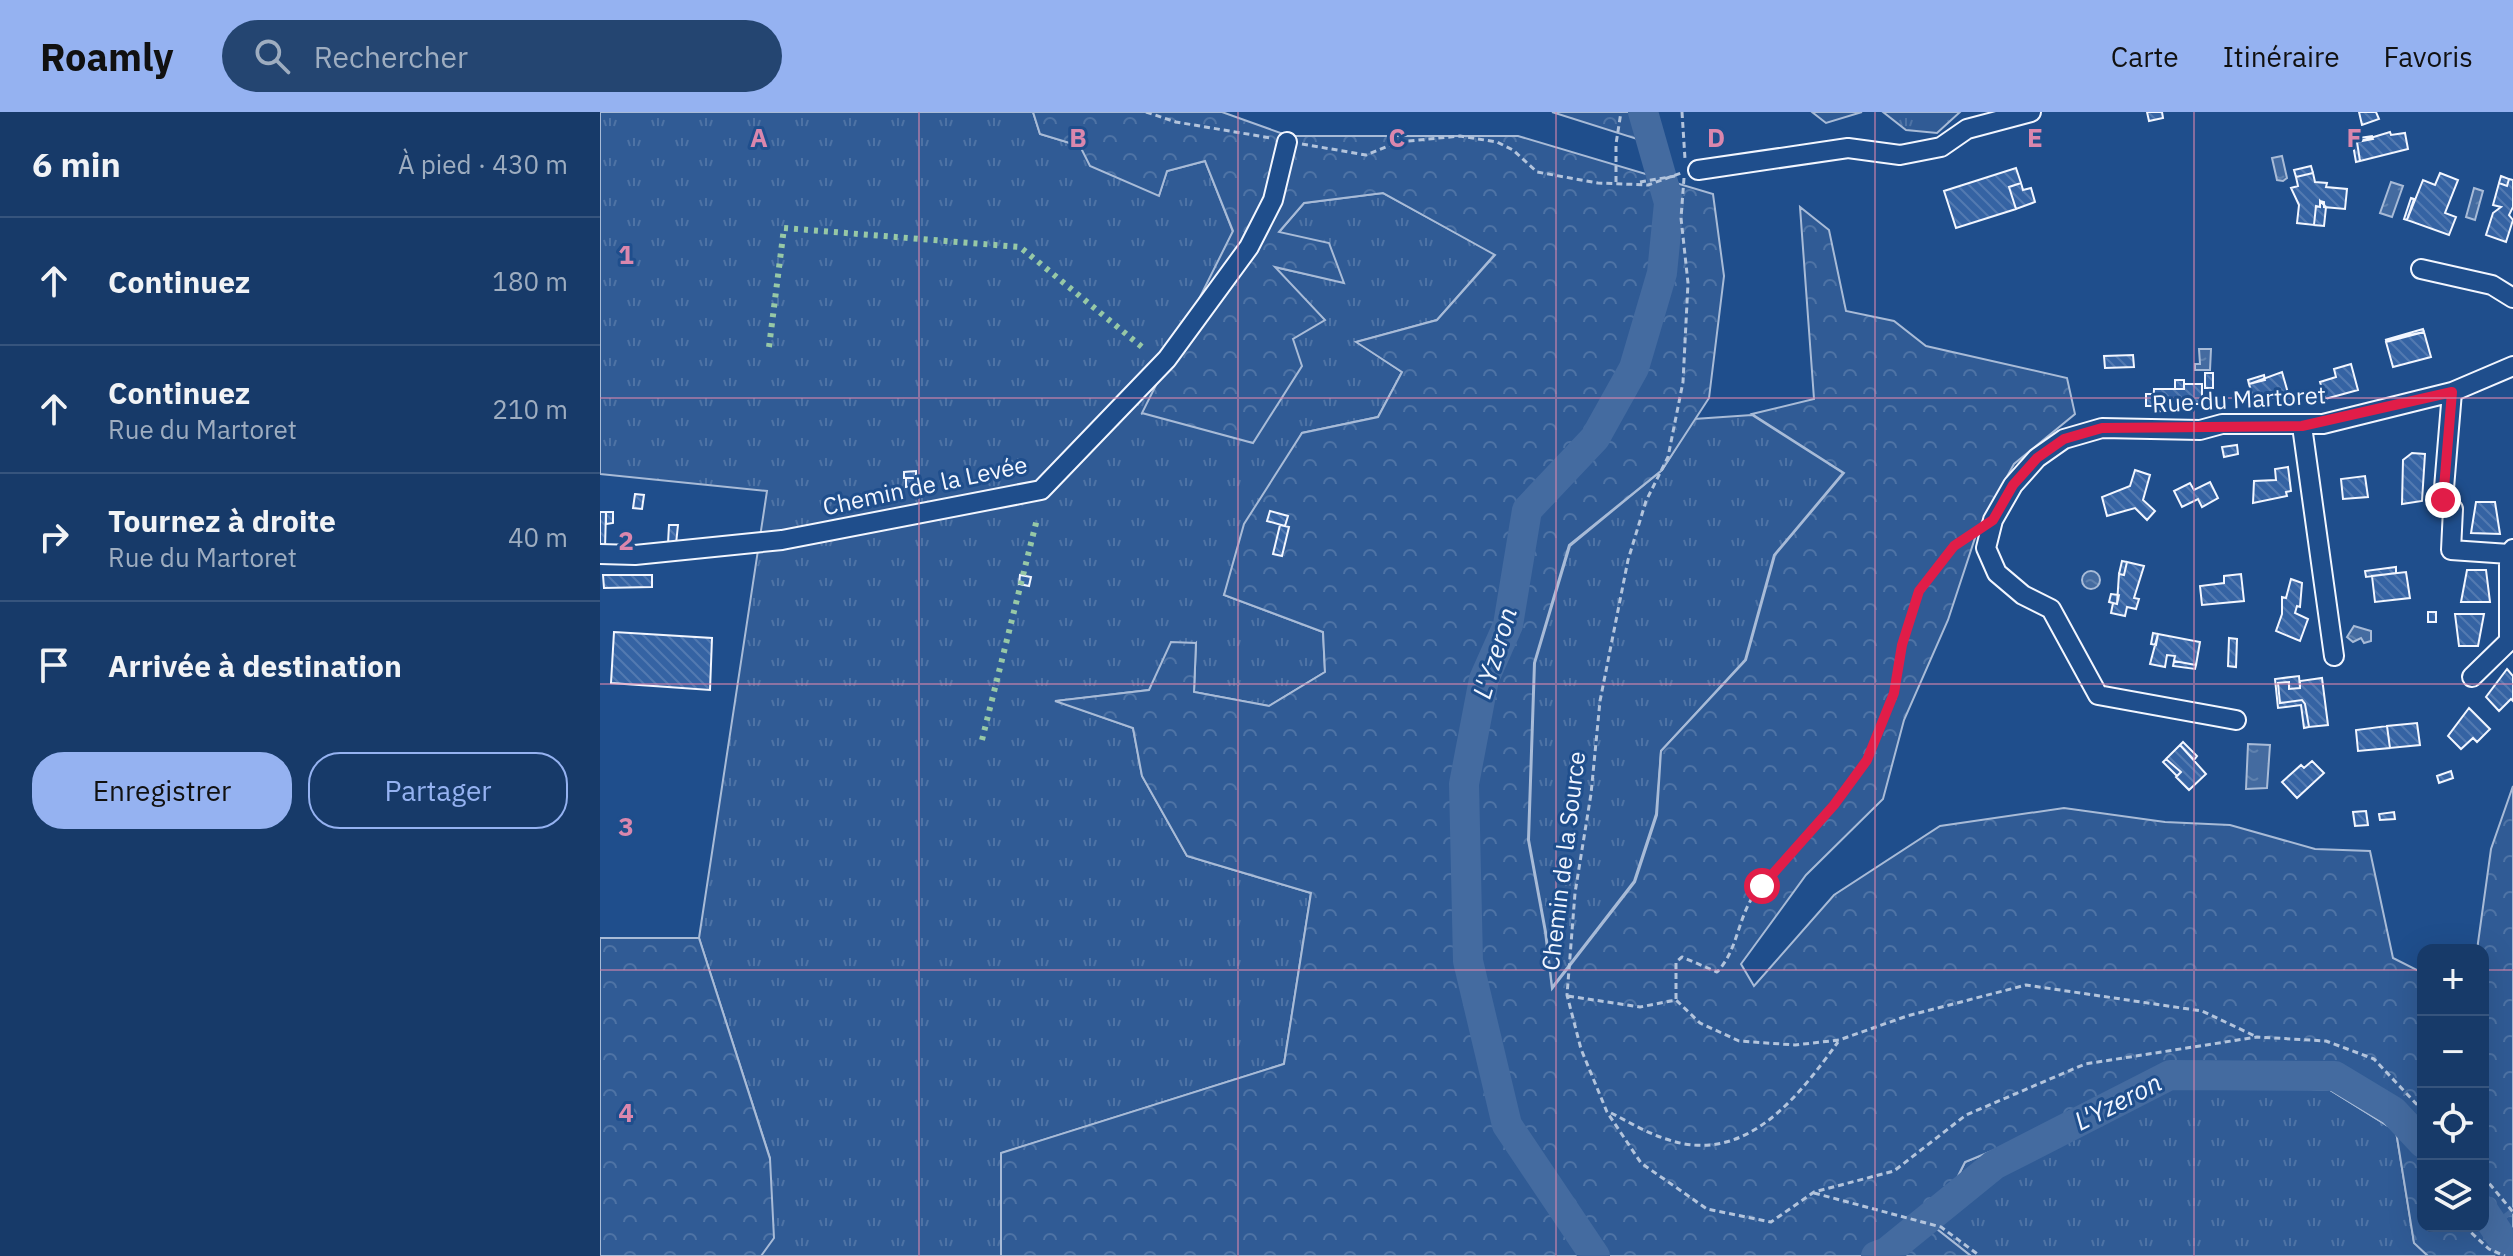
<!DOCTYPE html>
<html lang="fr">
<head>
<meta charset="utf-8">
<style>
  body { margin:0; font-family:"IBM Plex Sans",sans-serif; background:#244571; color:#f1f3f6 }
  .controls { position:absolute; right:24px; bottom:24px; display:grid; overflow:hidden; border-radius:16px; box-shadow:0 8px 32px #0002 }
  .controls button { width:72px; height:72px; display:grid; place-items:center; padding:0; border:0; border-bottom:2px solid #36547d; background:#173a69; color:#f1f3f6; font:40px sans-serif }
  .stop { position:absolute; width:24px; height:24px; margin:-18px; border:6px solid #e11d48; border-radius:50%; background:#fff }
  .stop.end { background:#e11d48; border-color:#fff; box-shadow:0 2px 8px #0008 }
  .list { margin:0; padding:0; list-style:none }
  h2 { display:flex; justify-content:space-between; align-items:center; height:104px; margin:0; padding:0 32px; font-size:34px }
  h2 small { font-size:26px; font-weight:400; color:#9eadc0 }
  .list li { display:grid; grid-template-columns:52px 1fr auto; gap:24px; align-items:center; box-sizing:border-box; height:128px; padding:0 32px; border-top:2px solid #36547d }
  .list b { display:block; font-size:30px; white-space:nowrap }
  .list p { margin:0; font-size:26px; white-space:nowrap; color:#9eadc0 }
  .list em { font-size:26px; font-style:normal; color:#9eadc0 }
  .actions { display:flex; gap:16px; padding:24px 32px }
  .actions a { flex:1; padding:18px 0; border:2px solid #95b2f1; border-radius:32px; text-align:center; font-size:28px; color:#95b2f1 }
  .actions .main { background:#95b2f1; color:#111 }
  .icon { flex:none; width:44px; height:44px; fill:none; stroke:currentColor; stroke-width:2; stroke-linecap:round; stroke-linejoin:round }
  .map { position:relative; flex:none; width:1913px; height:1144px; overflow:hidden }
  header { display:flex; align-items:center; gap:48px; box-sizing:border-box; height:112px; padding:0 40px; background:#95b2f1; color:#111 }
  header strong { font-size:38px }
  nav { display:flex; gap:44px; margin-inline-start:auto; font-size:28px }
  .search { width:560px; height:72px; background:#244571; display:flex; align-items:center; gap:20px; box-sizing:border-box; padding:0 28px; border-radius:44px; color:#9eadc0; font-size:30px }
  main { display:flex }
  aside { flex:1; background:#173a69 }
  .map>svg:first-child { display:block }
</style>
</head>
<body>
<header>
<strong>Roamly</strong>
<div class="search"><svg class="icon" aria-label="search" viewBox="0 0 24 24"><circle cx="10" cy="10" r="6"/><path d="M15 15l6 6"/></svg>Rechercher</div>
<nav><a>Carte</a><a>Itinéraire</a><a>Favoris</a></nav>
</header>
<main>
<aside>
<h2>6 min<small>À pied · 430 m</small></h2>
<ul class="list">
<li><svg class="icon" aria-label="ahead" viewBox="0 0 24 24"><path d="M12 20V5M6 11l6-6 6 6"/></svg><div><b>Continuez</b></div><em>180 m</em></li>
<li><svg class="icon" aria-label="ahead" viewBox="0 0 24 24"><path d="M12 20V5M6 11l6-6 6 6"/></svg><div><b>Continuez</b><p>Rue du Martoret</p></div><em>210 m</em></li>
<li><svg class="icon" aria-label="right" viewBox="0 0 24 24"><path d="M7 20v-9h11M14 6l5 5-5 5"/></svg><div><b>Tournez à droite</b><p>Rue du Martoret</p></div><em>40 m</em></li>
<li><svg class="icon" aria-label="arrive" viewBox="0 0 24 24"><path d="M6 21V4h12l-3 4 3 4H6"/></svg><div><b>Arrivée à destination</b></div></li>
</ul>
<div class="actions"><a class="main">Enregistrer</a><a>Partager</a></div>
</aside>
<div class="map">
<svg width="1913" height="1144" viewBox="0 0 1913 1144">
  <defs>
    <pattern id="grass-tufts" width="24" height="20" patternUnits="userSpaceOnUse" patternTransform="scale(2)"><rect width="24" height="20" fill="#305b95"/><path d="M3 7l-1-3M5 7V3M7 7l1-3M15 17l-1-3M17 17v-4M19 17l1-3" fill="none" stroke="#4e73a5"/></pattern>
    <pattern id="forest-crowns" width="20" height="18" patternUnits="userSpaceOnUse" patternTransform="scale(2)"><rect width="20" height="18" fill="#305b95"/><path d="M2 6a3 3 0 1 1 6 0M12 15a3 3 0 1 1 6 0" fill="none" stroke="#4e73a5"/></pattern>
    <pattern id="water-ripples" width="26" height="14" patternUnits="userSpaceOnUse" patternTransform="scale(2)"><rect width="26" height="14" fill="#446ba0"/><path d="M2 4q2-2 4 0t4 0M15 11q2-2 4 0t4 0" fill="none" stroke="#5f81ae"/></pattern>
    <pattern id="building-back-hatch" width="6" height="6" patternUnits="userSpaceOnUse" patternTransform="scale(2)"><rect width="6" height="6" fill="#3563a3"/><path d="M-1 5l2 2M0 0l6 6M5-1l2 2" fill="none" stroke="#537ab1"/></pattern>
  </defs>
  <rect width="100%" height="100%" fill="#1f4e8c"/>
  <path fill="url(#grass-tufts)" stroke="#a8bbd7" stroke-width="2" d="M0 0H433L440 22 480 34 559 83 567 59 605 49 633 120 543 301 692 227 674 155 743 170 679 120 704 91 783 81 895 142 837 208 757 230 802 260 778 305 702 321 624 483 723 520 725 560 669 594 594 580 596 531 549 578 457 589 533 616 542 664 587 744 711 781 684 952 402 1041 401 1144H161L170 1046 99 826 167 379 0 362Z
    M1283 0H1360L1337 21 1306 18Z
    M1152 303 1243 361 1174 443 1145 548 1061 639 1056 702 1034 769 952 875 946 820 929 728 935 551 970 434 1062 358 1094 307Z
    M1561 969 1730 978 1796 1019 1814 1130 1828 1144H1371L1333 1114 1365 1050Z"/>
  <path fill="url(#forest-crowns)" stroke="#a8bbd7" stroke-width="2" d="M433 0H622L689 24H918L1113 82 1124 164 1109 286 1062 358 969 433 934 551 928 728 945 820 952 877 1035 770 1057 703 1061 639 1146 548 1175 443 1244 361 1152 302 1214 287 1200 95 1229 118 1246 199 1294 209 1326 234 1467 266 1475 302 1414 352 1378 417 1348 508 1304 608 1283 687 1206 763 1141 852 1154 874 1234 783 1340 714 1464 696 1565 710 1630 713 1715 737 1770 739 1793 846 1823 861V1114H1883V838H1877L1891 737 1913 674V1144H1828L1814 1131 1796 1019 1730 978 1562 969 1365 1050 1333 1114 1371 1144H401V1041L684 952 711 781 587 744 542 664 533 616 455 589 549 578 571 530 596 531 594 580 669 594 725 560 723 520 624 483 644 412 702 321 778 305 802 260 756 230 837 208 895 143 783 81 704 91 679 120 729 131 744 171 675 155 725 208 693 227 702 254 653 331 542 301 633 119 605 49 567 59 559 84 490 54 480 34 440 22Z
    M952 0H1038L1037 27Z
    M1212 0H1262L1226 11Z
    M0 826H99L170 1047 174 1126 161 1144H0Z"/>
  <path fill="url(#water-ripples)" stroke="#a8bbd7" stroke-width="2" d="M1682 44 1687 66 1683 69 1677 68 1672 46Z
    M1791 70 1803 74 1792 105 1780 101Z
    M1874 76 1883 79 1875 108 1866 105Z
    M1599 237H1611L1610 258H1595V252H1600Z
    M1482 468a9 9 0 1 1 18 0a9 9 0 1 1-18 0Z
    M1754 514 1771 519V529L1764 531 1761 526 1753 530 1747 525Z
    M1648 632 1670 633 1667 676 1646 677Z"/>
  <g fill="none" stroke-linecap="round" stroke-linejoin="round">
    <path stroke="#446ba0" stroke-width="5" d="M1895 1112 1913 1098"/>
    <path stroke="#446ba0" stroke-width="30" d="M1883 1098 1913 1143
      M995 1144 907 1013 868 849 864 672 884 567 908 513 927 398 995 326 1034 256 1062 161 1069 91 1043 0
      M1276 1144 1287 1140 1394 1053 1570 963 1735 964 1793 999 1823 1031"/>
  </g>
  <path fill="url(#building-back-hatch)" stroke="#f2f6ff" stroke-width="2" d="M1547 0H1562L1563 6 1549 9Z
    M1759 0H1776L1779 7 1762 13Z
    M1790 20 1791 23 1805 21 1808 37 1760 49 1757 30Z
    M1772 24 1773 27 1757 30 1760 49 1756 50 1752 27Z
    M1711 54 1713 61 1696 65 1694 58Z
    M1416 56 1421 71 1409 75 1416 97 1356 116 1344 79Z
    M1713 61 1715 70 1727 71 1726 75 1747 77 1745 97 1724 95V90L1720 89V95L1716 94 1714 113 1697 111 1699 93 1691 76 1698 74 1696 65Z
    M1840 61 1858 68 1845 101 1856 105 1849 123 1807 108 1823 68 1835 73Z
    M1901 64 1909 67 1907 74 1899 71Z
    M1909 67 1913 68V95L1909 103 1913 108 1906 130 1886 123 1893 101 1901 95 1893 93 1899 71 1907 74Z
    M1421 71 1423 78 1431 76 1435 90 1416 97 1409 75Z
    M1811 86 1814 87 1807 108 1804 107Z
    M1720 89 1726 95 1724 114 1714 113 1716 94 1720 95Z
    M1823 217 1824 220 1785 228Z
    M1824 220 1831 245 1793 255 1786 230Z
    M1533 243 1534 255 1505 256 1504 244Z
    M1751 252 1758 278 1725 287 1720 270 1736 265 1734 257Z
    M1682 260 1688 281 1655 291 1649 272Z
    M1605 261H1613V276H1605Z
    M1664 263 1665 268 1649 272 1648 268Z
    M1575 268H1584V277H1575Z
    M1584 272H1602V292H1583V296L1553 300 1554 277H1584Z
    M1546 282H1554L1553 294H1546Z
    M1637 333 1638 342 1624 345 1622 335Z
    M1812 341 1825 342 1822 389 1802 392 1803 348Z
    M1688 355 1691 379 1686 380 1687 384 1653 391 1654 369 1676 368 1675 357Z
    M1535 358 1550 363 1543 388 1555 399 1547 408 1535 396 1507 404 1502 385 1530 374Z
    M316 359V366H304V360Z
    M1765 364 1768 385 1743 387 1741 367Z
    M306 366H316L317 374 306 375Z
    M1610 370 1618 386 1602 395 1598 387 1582 395 1574 379 1590 371 1594 378Z
    M35 382 44 383 42 397 33 396Z
    M1876 390H1895L1900 422 1871 421Z
    M670 399 688 404 685 414 667 409Z
    M0 400H6L5 436H0Z
    M6 400H13V411L6 412Z
    M69 413H78L76 432H68Z
    M680 413 689 415 682 444 673 442Z
    M1522 449 1527 450 1524 463 1519 462Z
    M1527 450 1544 454 1534 486 1539 487 1536 497 1527 495 1525 504 1511 501 1513 491 1517 492 1519 462 1524 463Z
    M1796 455V461L1766 465 1765 459Z
    M1867 458H1886L1890 490H1861Z
    M1806 460 1810 486 1775 490 1772 464Z
    M1641 462 1644 489 1602 493 1600 474 1624 471V464Z
    M3 463H52V475L4 476Z
    M420 463 431 465 429 474 419 472Z
    M1691 467 1702 471 1700 495 1697 494 1695 501 1708 507 1700 529 1676 519 1682 502V485L1686 486Z
    M1511 482 1519 483 1517 492 1509 490Z
    M1828 500H1836V510H1828Z
    M1855 502H1884L1878 534H1859Z
    M14 520 112 526 110 578 11 571Z
    M1553 521 1558 522 1556 533 1551 532Z
    M1558 522 1600 530 1596 553 1574 549 1575 544 1567 543 1565 555 1550 552Z
    M1629 526 1637 527 1636 555 1628 554Z
    M1574 549 1596 553 1595 557 1573 554Z
    M1907 557 1913 564V589L1911 587 1899 599 1886 585Z
    M1699 564 1700 576 1689 577V570L1678 571 1680 591 1702 588 1705 592 1709 615 1704 616 1701 593 1678 596 1675 567Z
    M1722 566 1728 613 1709 615 1705 592 1702 588 1680 591 1678 571 1689 570V577L1700 576V569Z
    M1869 596 1890 617 1877 630 1873 626 1861 637 1848 624Z
    M1817 611 1820 633 1790 636 1787 614Z
    M1787 614 1790 636 1758 639 1756 618Z
    M1583 630 1597 644 1594 648 1580 633Z
    M1580 633 1606 662 1589 678 1576 665 1581 660 1566 647Z
    M1566 647 1581 660 1577 664 1563 650Z
    M1712 649 1724 661 1697 686 1682 670 1701 653 1704 656Z
    M1851 659 1853 666 1839 671 1837 664Z
    M1766 699 1768 713 1755 714 1753 700Z
    M1794 700 1795 707 1780 708 1779 702Z"/>
  <g fill="none" stroke-linecap="round" stroke-linejoin="round">
    <defs>
      <path id="minor" d="M1098 58 1248 36 1300 43 1341 35 1367 17 1431 0
        M1821 157 1892 173 1913 186
        M1852 280 1843 388 1853 397 1851 438 1909 442
        M1702 314 1734 544
        M0 442 35 443 182 428 441 378 567 247 649 135 673 88 687 30
        M1872 565 1909 529V442L1913 437
        M1636 608 1498 583 1451 497 1423 483 1397 461 1386 436 1393 408 1413 373 1437 346 1464 327 1502 316 1600 318 1622 312H1723L1852 280 1913 254"/>
    </defs>
    <use href="#minor" stroke="#f2f6ff" stroke-width="22"/>
    <path stroke="#b3c4dc" stroke-width="3" stroke-dasharray="6 4" stroke-linecap="butt" d="M546 0 576 10 671 26
      M1082 0 1085 47
      M702 32 766 43 798 30 860 24 897 30 913 38 937 60 998 71 1048 73 1081 61
      M1084 66 1081 106 1088 171 1083 270 1068 345 1046 389 1028 448 1000 589 991 682 975 781 967 883 981 937 1007 1000 1041 1051 1107 1097 1171 1110 1214 1080 1294 1059 1366 1003 1485 952 1657 925 1726 929 1774 947 1823 999
      M1016 70V32L1021 0
      M1040 70 1075 64
      M968 884 1040 895 1076 888 1100 911 1139 929 1195 933 1239 928 1307 904 1426 873 1602 899 1657 925
      M1076 887V850L1082 845 1117 860C1137 839 1137 811 1152 786 1189 741 1237 700 1266 649 1312 570 1287 479 1373 421
      M1011 1001C1029 1010 1047 1021 1066 1027 1145 1055 1198 985 1238 930
      M1883 1064 1913 1100
      M1214 1081 1341 1115 1380 1144
      M1864 1114 1889 1137 1905 1144"/>
    <use href="#minor" stroke="#1f4e8c" stroke-width="18"/>
    <path stroke="#97c8a6" stroke-width="6" stroke-dasharray="4 6" stroke-linecap="butt" d="M169 235 184 116 420 135 542 235
      M382 628 437 407"/>
  </g>
  <g fill="none" stroke-linecap="round" stroke-linejoin="round">
    <path stroke="#e11d48" stroke-width="10" d="M1162 774 1234 693 1267 648 1294 581 1302 533 1319 479 1354 434 1393 408 1413 373 1437 346 1464 327 1502 316 1702 314 1852 280 1843 388"/>
  </g>
  <path fill="none" stroke="#da87ad" stroke-width="2" stroke-opacity="0.55" d="M319 0V1144M638 0V1144M956 0V1144M1275 0V1144M1594 0V1144M0 286H1913M0 572H1913M0 858H1823M1883 858H1913"/>
  <g text-anchor="middle" stroke-width="6" stroke-linejoin="round" paint-order="stroke">
    <g font-size="24" fill="#f2f6ff" stroke="#1f4e8c">
      <text transform="translate(1639 288) rotate(-3)" y="8">Rue du Martoret</text>
      <text transform="translate(325 374) rotate(-12)" y="8">Chemin de la Levée</text>
      <text transform="translate(964 749) rotate(-83)" y="8">Chemin de la Source</text>
    </g>
    <g font-size="26" font-style="italic" fill="#f2f6ff" stroke="#1f4e8c">
      <text transform="translate(895 541) rotate(-73)" y="9">L'Yzeron</text>
      <text transform="translate(1518 990) rotate(-27)" y="9">L'Yzeron</text>
    </g>
  </g>
  <g font-size="26" text-anchor="middle" font-weight="bold" fill="#da87ad" stroke="#1f4e8c" stroke-width="6" stroke-linejoin="round" paint-order="stroke">
    <text x="159" y="35">A</text>
    <text x="478" y="35">B</text>
    <text x="797" y="35">C</text>
    <text x="1116" y="35">D</text>
    <text x="1435" y="35">E</text>
    <text x="1754" y="35">F</text>
    <text x="26" y="152">1</text>
    <text x="26" y="438">2</text>
    <text x="26" y="724">3</text>
    <text x="26" y="1010">4</text>
  </g>
</svg>
<div class="controls">
<button>+</button>
<button>−</button>
<button><svg class="icon" aria-label="locate" viewBox="0 0 24 24"><circle cx="12" cy="12" r="6"/><path d="M12 2v4M12 18v4M2 12h4M18 12h4"/></svg></button>
<button><svg class="icon" aria-label="layers" viewBox="0 0 24 24"><path d="M12 4l9 5-9 5-9-5zM3 14l9 5 9-5"/></svg></button>
</div>
<div class="stop" style="left:1162px;top:774px"></div>
<div class="stop end" style="left:1843px;top:388px"></div>
</div>
</main>
</body>
</html>
